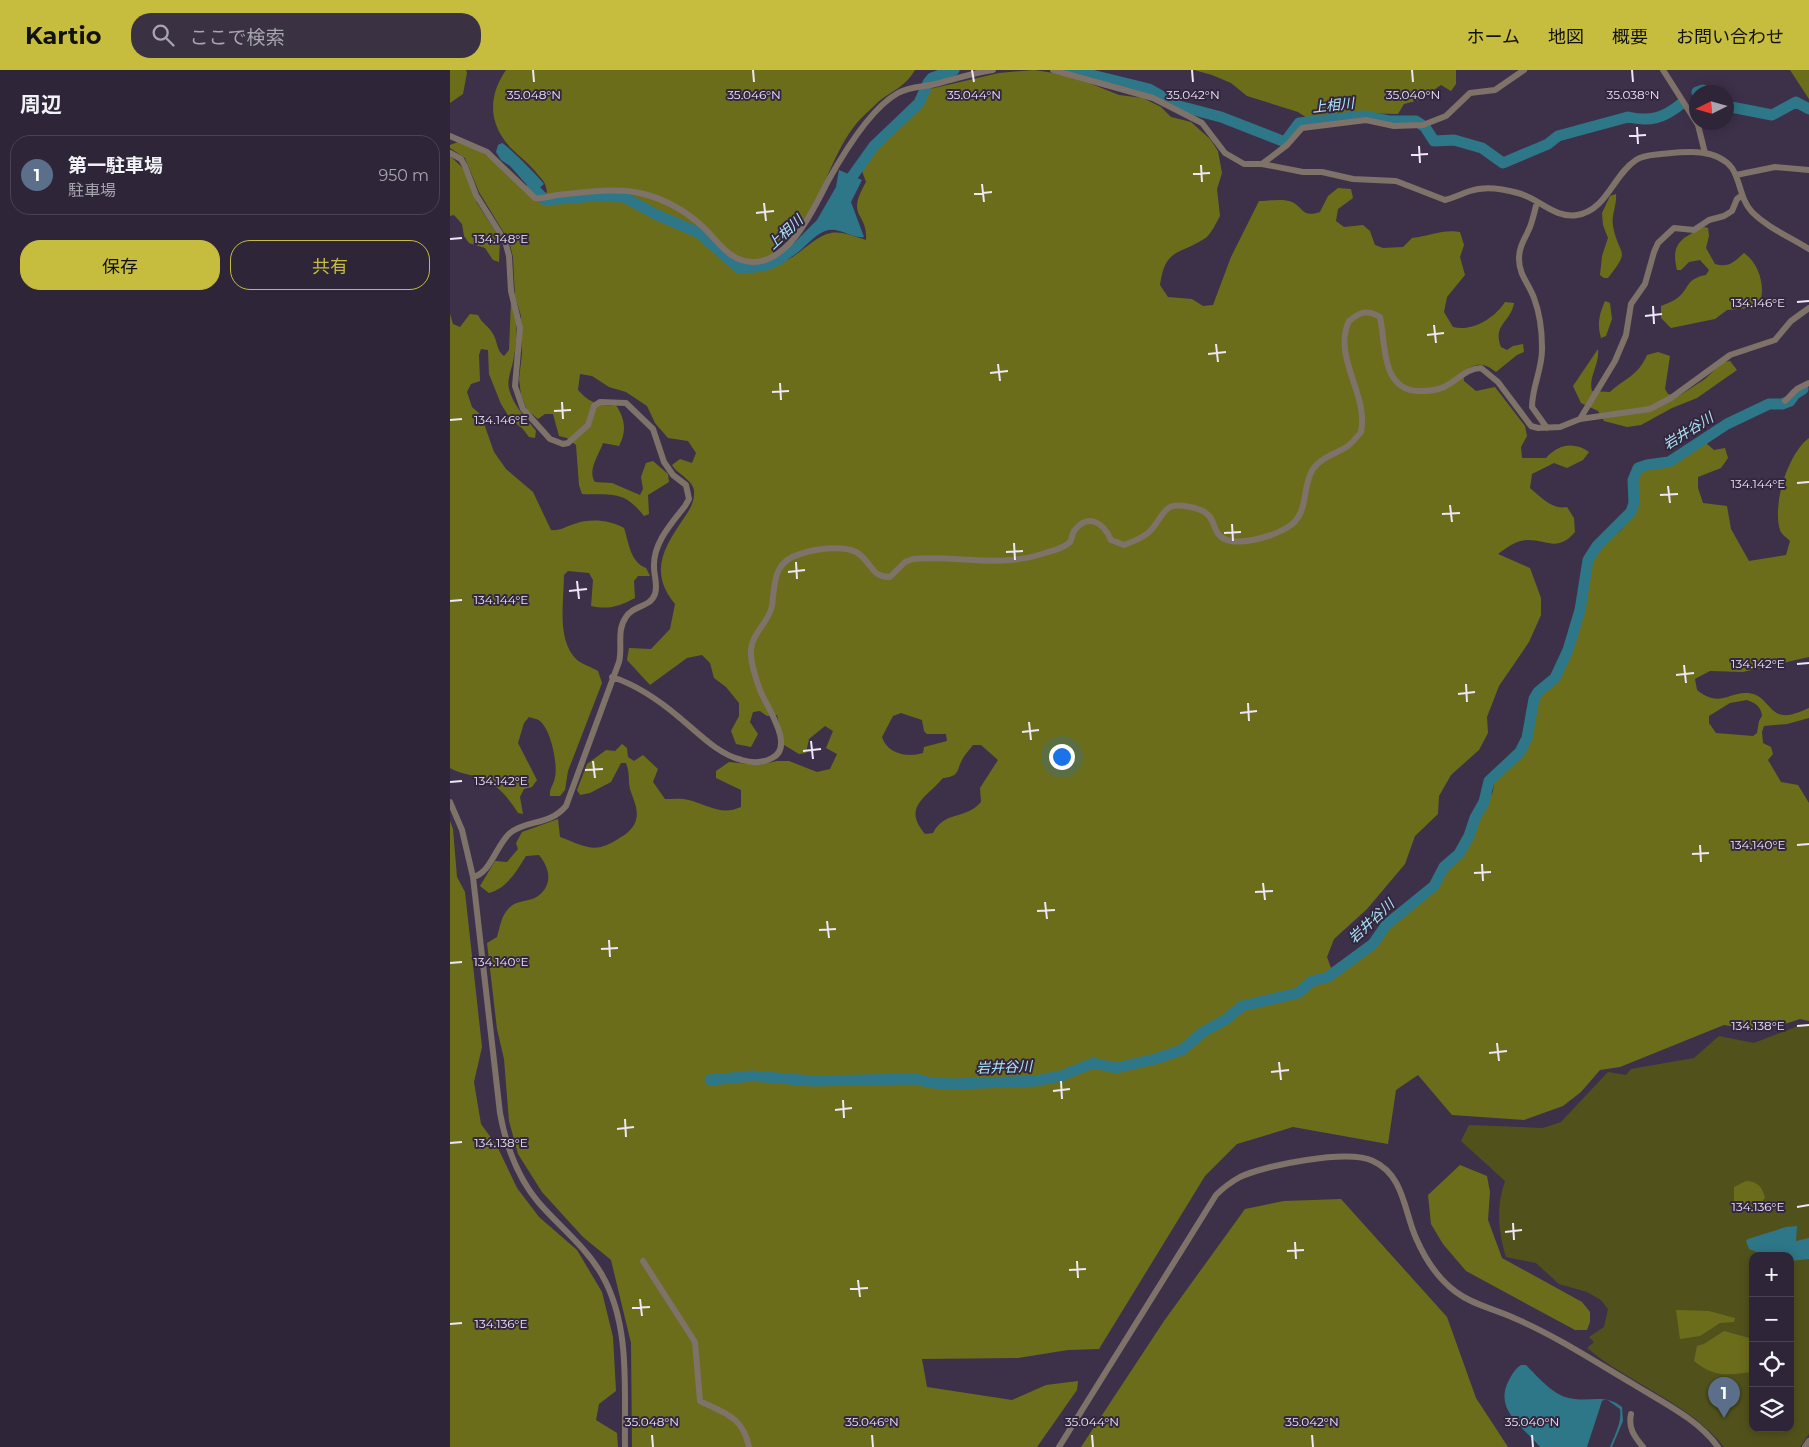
<!DOCTYPE html>
<html lang="ja">
<head>
<meta charset="utf-8">
<style>
  body { margin:0; font-family:Montserrat,"Noto Sans JP",sans-serif; background:#3a3143; color:#f1f3f6 }
  .controls { position:absolute; right:15px; bottom:15px; display:grid; overflow:hidden; border-radius:10px; box-shadow:0 2px 12px #0003 }
  .controls button { width:45px; height:45px; display:grid; place-items:center; padding:0; border:0; border-bottom:1px solid #494253; background:#2e2538; color:#f1f3f6; font:25px sans-serif }
  .compass { position:absolute; left:1239px; top:15px; width:45px; height:45px; border-radius:50%; background:#2e2538; box-shadow:0 2px 12px #0003; rotate:265deg }
  .you { position:absolute; left:611px; top:686px; width:18px; height:18px; margin:-12px; border:4px solid #fff; border-radius:50%; background:#1a73e8; box-shadow:0 0 0 8px #1a73e833 }
  .badge { display:grid; place-items:center; width:32px; height:32px; border-radius:50%; background:#c6bc3d; color:#fff; font-size:16px; font-weight:700 }
  .pin { position:absolute; translate:-50% -41px; filter:drop-shadow(0 1px 2px #0008) }
  .pin::after { content:''; position:absolute; top:26px; width:18px; height:15px; background:inherit; clip-path:polygon(0 0,100% 0,50% 100%) }
  .list { margin:0; padding:0; list-style:none }
  h2 { display:flex; justify-content:space-between; align-items:center; height:65px; margin:0; padding:0 20px; font-size:21px }
  h2 small { font-size:16px; font-weight:400; color:#a7a5ae }
  .list li { display:grid; grid-template-columns:32px 1fr auto; gap:15px; align-items:center; box-sizing:border-box; height:80px; margin:0 10px 10px; padding:0 10px; border:1px solid #494253; border-radius:20px }
  .list b { display:block; font-size:19px; white-space:nowrap }
  .list p { margin:0; font-size:16px; white-space:nowrap; color:#a7a5ae }
  .list em { font-size:16px; font-style:normal; color:#a7a5ae }
  .actions { display:flex; gap:10px; padding:15px 20px }
  .actions a { flex:1; padding:11px 0; border:1px solid #c6bc3d; border-radius:20px; text-align:center; font-size:18px; color:#c6bc3d }
  .actions .main { background:#c6bc3d; color:#111 }
  .icon { flex:none; width:28px; height:28px; fill:none; stroke:currentColor; stroke-width:2; stroke-linecap:round; stroke-linejoin:round }
  .map { position:relative; flex:none; width:1359px; height:1377px; overflow:hidden }
  header { display:flex; align-items:center; gap:30px; box-sizing:border-box; height:70px; padding:0 25px; background:#c6bc3d; color:#111 }
  header strong { font-size:24px }
  nav { display:flex; gap:28px; margin-inline-start:auto; font-size:18px }
  .search { width:350px; height:45px; background:#3a3143; display:flex; align-items:center; gap:12px; box-sizing:border-box; padding:0 18px; border-radius:20px; color:#a7a5ae; font-size:19px }
  main { display:flex }
  aside { flex:1; background:#2e2538 }
  .map>svg:first-child { display:block }
</style>
</head>
<body>
<header>
<strong>Kartio</strong>
<div class="search"><svg class="icon" aria-label="search" viewBox="0 0 24 24"><circle cx="10" cy="10" r="6"/><path d="M15 15l6 6"/></svg>ここで検索</div>
<nav><a>ホーム</a><a>地図</a><a>概要</a><a>お問い合わせ</a></nav>
</header>
<main>
<aside>
<h2>周辺<small></small></h2>
<ul class="list">
<li><span class="badge" style="background:#5c6f8a">1</span><div><b>第一駐車場</b><p>駐車場</p></div><em>950 m</em></li>
</ul>
<div class="actions"><a class="main">保存</a><a>共有</a></div>
</aside>
<div class="map">
<svg width="1359" height="1377" viewBox="0 0 1359 1377">
  <rect width="100%" height="100%" fill="#3d314a"/>
  <path fill="#51521b" fill-rule="evenodd" d="M1351 955H1359V1364L1350 1377H1274C1238 1332 1180 1314 1137 1278L1144 1272 1139 1267 1154 1257 1158 1239 1151 1230 1137 1222 1109 1214 1086 1193 1056 1187C1048 1160 1046 1137 1055 1111L1011 1071 1019 1055 1093 1058 1111 1052 1158 1002 1176 1005 1181 999 1244 988 1269 966 1304 973ZM1303 1186H1340V1358H1303Z"/>
  <path fill="#6c6d1b" fill-rule="evenodd" d="M0 0H16L17 3 13 24 0 33Z
    M56 0H465C456 16 442 21 428 32 421 39 412 47 406 54 384 81 376 117 357 145 348 159 336 171 323 182L330 193C349 187 364 166 381 163 392 161 406 167 416 170 418 141 395 149 416 112L412 101C429 68 462 51 480 19L549 3 584 0 604 3 639 13 669 25 693 28 711 37 721 47 741 52 760 69 768 81 772 103 767 119 770 146C766 153 761 165 754 169 729 185 715 178 710 215L718 227 742 229 753 236 763 235 781 187 809 131C819 131 833 128 842 132 854 138 852 148 870 142L878 126 888 118 901 119 903 128 888 139 886 151 894 157 913 155 920 161 925 175 933 178 953 177 962 168C979 166 994 159 1010 162L1014 175 1010 187 1015 205 997 227 994 242 1003 257C1022 262 1045 248 1055 232L1064 233C1061 252 1042 255 1051 277L1057 280 1063 276 1073 274 1074 282 1067 285 1046 302C1033 292 1026 293 1013 302L1014 311 1026 321 1045 317 1075 356 1077 366 1071 377 1072 388H1096C1108 375 1123 371 1139 382L1133 390 1117 398 1104 393 1082 404 1080 418C1091 427 1102 440 1117 437L1124 448 1125 462C1107 483 1097 469 1076 470 1065 471 1056 478 1048 484L1080 498 1091 528V545L1079 572 1049 616 1037 647 1038 663 1029 680 1001 705 989 726 988 744 965 766 955 794 917 839 884 869 877 887 881 898H892L925 876 938 858 953 842 982 822 1000 796 1015 781 1043 721 1044 712 1073 684 1081 666 1085 636 1090 624 1110 607 1123 579 1132 549 1141 494 1148 480 1172 459 1187 437 1186 416 1191 401 1201 396 1221 394 1256 373 1264 380 1275 378 1278 388 1271 398 1248 407V418L1253 433 1277 436 1281 459 1299 491 1336 485 1340 471C1337 468 1331 464 1330 460 1322 435 1338 383 1359 368V587L1293 602 1260 601 1245 609 1247 620C1273 641 1282 616 1306 625 1317 630 1321 644 1333 645 1342 646 1352 641 1359 638V648L1337 654 1314 656 1312 662 1313 673 1321 677 1323 684 1318 690 1331 712 1348 715 1359 733V951L1350 949 1314 961 1274 955 1170 997 1150 1000 1131 1022 1113 1036 1074 1050 1002 1045 968 1005 946 1020 938 1074 843 1057 787 1074 755 1106 649 1279 618 1280 568 1288 472 1289 477 1317 562 1330 596 1315 628 1311 627 1320 587 1377H182L181 1273 161 1190 133 1167 92 1122 68 1084 59 1051 54 989 47 959 37 873 47 867C50 857 51 846 59 838 66 830 80 832 88 826 104 814 99 797 89 785L76 786C66 802 57 818 39 823L30 816 45 791 57 792 68 779 66 773 72 762 108 749 110 767C137 777 145 785 171 767 177 764 185 756 186 750 189 739 183 729 180 719 178 710 180 703 176 693H171L161 712 140 723 130 725 127 720 137 694 156 680 165 681 172 674 177 678 178 687 184 691 193 685 208 699 203 712 215 729C222 729 231 728 239 730 258 735 271 746 291 737V720L266 708V701L279 692 309 695 327 691H339L367 702 380 699 387 684 376 678 383 661 375 656 359 669 356 683 349 684 334 675 327 645 317 646 310 641 303 642 300 652 308 664 301 677 286 674 281 661 289 646V633L276 617 264 608 260 593 252 585 237 588 200 615 177 590 179 578 201 579 220 559 225 534C199 502 213 479 234 448 240 439 245 432 244 420 242 409 227 404 222 395L230 389 242 393 246 383 238 371 218 368 205 353 197 336 176 322 159 317 142 306 130 304 128 320C138 332 150 337 166 335 175 349 177 361 169 376L153 373C149 385 137 400 145 412L162 413 190 425 193 419 191 407 196 393 203 391 218 404 219 412 198 425 199 444 194 446C173 419 162 426 132 424L129 415 126 375 117 368 109 366 103 344H95L88 349 77 340 71 325 69 309 72 284 71 246 65 226 63 187 59 171 29 122 15 88 0 78V75L8 72 25 78 40 88 90 130 97 122C96 111 91 109 84 100 77 92 69 86 61 78 38 54 38 26 56 0ZM1297 630C1306 633 1311 637 1312 646L1309 651 1307 663 1303 666 1266 663 1259 653V646L1280 633ZM451 643 472 650 474 661 477 664H496L497 671 474 677 473 683C458 688 437 684 432 667L443 646ZM523 675H531L548 690 530 718 531 732C516 750 495 740 483 763L475 764C452 737 476 728 493 708 511 706 506 700 513 688 516 683 520 679 523 675Z
    M744 0H1006V14L1001 21 991 15 969 30 954 34 948 44 910 43 860 50 848 42 797 26 781 13 762 5Z
    M1340 0H1359V30V29Z
    M0 86 14 99 27 133 50 168 49 192 43 190 35 178 19 173 14 166 12 154 4 145 0 146Z
    M1166 124C1167 135 1161 146 1163 156 1169 188 1182 177 1158 208H1154L1150 205 1152 186 1158 168 1153 155 1152 143 1160 126Z
    M1254 157 1258 158 1259 166 1256 178 1265 194C1279 198 1284 192 1294 183 1310 194 1317 220 1308 237L1277 240 1265 249 1221 258 1211 248V236C1215 234 1222 232 1226 229 1240 220 1234 209 1256 205L1259 200 1250 190 1239 192 1231 200H1227C1220 172 1233 168 1254 157Z
    M61 231C69 251 67 270 63 292 61 301 57 309 59 319 63 335 76 348 86 361L85 368 79 367 72 358 61 350 51 334 39 304 38 280 31 279 29 285 30 311 21 314 17 322 22 337 31 345 44 382 56 399 83 422 101 460C110 461 115 457 124 454 140 448 160 450 174 458 179 473 180 492 196 498L200 506H188L184 511 185 528C170 536 159 540 141 536L143 510 139 503 118 501 114 505C114 532 106 570 127 590 132 594 141 597 148 601L152 613 118 701 115 720 110 726H100C99 718 104 715 105 707 108 694 101 660 90 651 88 649 82 648 79 647L74 653 68 673 87 710 82 717 74 719 70 727 73 744 68 743C58 728 49 715 31 708 20 704 10 704 0 698V244L3 254 10 257 20 244 28 245C32 254 39 256 43 264 48 272 46 280 54 286L59 280Z
    M1155 231 1160 233 1162 249 1156 266 1151 268C1147 254 1149 245 1155 231Z
    M1148 279C1150 294 1138 307 1142 321L1160 322C1175 308 1188 306 1197 285L1208 282 1220 286 1215 319 1218 324 1229 326 1255 309 1273 292 1280 291 1287 300 1247 328 1222 338 1191 355 1177 357 1154 351 1148 341 1131 333 1123 316Z
    M0 751 3 759 7 807 15 822 32 977 24 1012 31 1054 47 1076 67 1118 89 1147 127 1180 152 1222 163 1267 166 1321 149 1334 146 1350 167 1363 168 1377H0Z
    M1010 1095 1037 1106 1040 1122 1038 1150 1052 1188 1132 1232 1140 1242V1252L1137 1260H1125L1016 1201 993 1174 981 1154 978 1125Z
    M1296 1111C1309 1112 1312 1117 1315 1128L1311 1133 1290 1141 1284 1133V1117Z
    M891 1129 997 1247 1026 1328 1058 1377H631L714 1251 795 1139 834 1131Z
    M1226 1240 1259 1241 1285 1248 1284 1252 1270 1253 1250 1266 1230 1269Z
    M1274 1261 1303 1269V1302C1277 1305 1265 1308 1244 1291L1247 1276 1254 1274Z"/>
  <path fill="#2e7788" d="M52 73C56 74 91 109 94 114L84 123 60 96 51 90 46 82 48 75Z
    M389 100 412 110 401 132 414 167C401 169 389 156 375 161 361 166 351 185 334 190L332 185 367 150 386 117Z
    M1347 1156 1346 1171 1359 1168V1189L1340 1191V1186C1325 1186 1313 1185 1299 1179L1296 1171 1298 1169 1336 1157Z
    M1071 1295H1076C1087 1306 1103 1325 1119 1328 1140 1333 1154 1323 1172 1337L1173 1351 1162 1377H1160C1165 1364 1172 1352 1170 1339L1156 1329 1152 1331 1137 1377H1090C1073 1356 1043 1340 1059 1310 1063 1303 1065 1299 1071 1295Z"/>
  <g fill="none" stroke-linecap="round" stroke-linejoin="round">
    <path stroke="#2e7788" stroke-width="11" d="M621 0 699 19 729 36 771 47 835 72 849 53 914 46 939 51H966L975 57 984 71 1004 70 1032 78 1053 93 1098 74 1108 66 1178 47C1200 52 1214 48 1231 34
      M1247 22 1253 20 1257 22
      M1276 36 1322 45 1346 32 1359 39
      M82 117 95 130 146 126 174 127 205 144 249 163 289 198C315 197 324 196 343 178
      M394 118 424 76 469 33 478 13 482 8 504 0
      M260 1010 303 1006 363 1011 466 1009 482 1013 504 1014 585 1011 611 1006 643 993 666 998 705 989 732 980 753 962 775 950 792 936 848 923 862 911 878 907 923 874 936 855 984 816 994 797 1009 784 1019 766 1025 748 1034 732 1039 711 1070 682 1077 668 1084 629 1088 622 1105 608 1118 580 1130 540 1138 490 1147 476 1181 442 1184 433 1183 410 1188 398 1197 395 1219 392 1277 354 1319 334H1332L1340 331 1345 324 1353 319"/>
    <path stroke="#7e7269" stroke-width="6" d="M603 0 703 28 752 53 775 83 794 94H812L853 102H872L903 109 946 111 995 130C1004 128 1011 124 1020 121 1034 116 1054 119 1068 123 1088 128 1105 149 1127 145 1157 140 1163 105 1186 90 1193 85 1203 85 1211 84 1234 82 1266 77 1282 98 1291 112 1290 129 1302 142 1318 158 1340 167 1359 179
      M1213 0 1248 55 1255 83
      M0 66 37 82 85 128C93 129 100 126 108 125 133 122 170 117 194 124 216 130 237 142 253 157 269 172 280 193 305 192 341 190 364 138 378 111 393 84 421 38 448 23 458 17 469 17 481 15 502 10 522 3 543 0
      M0 83 11 89 15 96 26 125 55 171 59 186 61 221 70 258 65 316 73 339 100 369 113 374 118 373 138 355 144 336 150 332 176 333 203 359 214 392 223 405 236 415 239 429 235 436C221 454 203 473 204 497 204 506 208 515 205 524 200 538 183 535 176 547 166 561 173 577 169 592L116 736C99 756 78 749 60 763 46 775 41 803 23 807
      M812 94 837 75 852 58 916 50 944 56 973 55 996 46 1020 23 1045 20 1074 0
      M1286 105 1325 97 1359 100
      M1087 132C1085 140 1083 149 1080 157 1075 169 1069 176 1069 189 1069 205 1079 214 1084 228 1090 244 1092 260 1092 277 1093 298 1082 316 1082 337L1097 358
      M1335 331 1347 319 1359 313
      M1130 349 1165 291 1176 265 1181 234 1195 214 1204 182 1208 173 1224 158 1244 160 1259 150 1274 146 1282 141 1287 129 1291 126
      M162 607C187 615 210 631 230 648 248 663 269 685 292 690 302 693 313 693 322 688 346 677 316 636 310 620 306 609 300 592 301 580 302 563 319 552 322 536 325 512 323 492 350 484 364 479 392 475 406 482 421 490 421 508 440 507L455 492 463 489C507 485 550 498 592 484 600 481 614 479 620 472 622 469 622 464 624 461 638 442 654 453 661 470L674 475C682 472 692 468 698 463 707 456 711 442 720 437 728 433 751 438 757 444 765 450 763 460 770 466 784 479 824 466 838 457 860 444 851 417 863 399 870 388 887 383 898 376 903 372 907 367 911 362 919 325 882 287 899 251 910 242 917 239 930 247 936 272 930 319 968 321 977 321 986 321 994 317 1007 311 1016 298 1031 298L1048 312 1081 356 1088 358 1110 357 1130 349 1200 339 1221 328 1280 285 1325 270 1341 251 1359 238
      M0 732 12 760 23 807 50 1043C56 1076 67 1107 89 1133 110 1157 136 1177 152 1205 181 1256 174 1320 175 1377
      M193 1191 245 1272 250 1331C275 1343 293 1347 299 1377
      M1181 1344C1178 1358 1184 1366 1193 1377
      M609 1377 766 1125C773 1118 781 1112 790 1107 815 1095 898 1079 923 1091 954 1105 954 1141 966 1168 975 1189 987 1208 1006 1222 1023 1235 1045 1239 1064 1248 1106 1266 1144 1291 1183 1314 1212 1332 1248 1349 1268 1377
      M1355 1377 1359 1371"/>
  </g>
  <path fill="none" stroke="#eee7f7" stroke-width="2" d="M83 0 84 12M303 0 304 12M522 0 524 12M742 0 743 12M962 0 963 12M1182 0 1183 12M1187 57 1188 74M1179 66 1196 65M969 76 970 93M961 85 978 84M751 95 752 112M743 104 760 103M532 114 534 132M524 124 542 122M314 133 316 151M306 143 324 141M0 169 12 168M1347 232 1359 231M1203 236 1204 254M1195 246 1212 244M984 255 986 273M977 265 994 263M766 274 768 292M758 284 776 282M548 294 550 311M540 303 558 301M330 313 331 330M322 322 339 321M112 332 113 349M104 341 121 340M0 350 12 349M1347 413 1359 412M1218 416 1220 433M1210 425 1228 424M1000 435 1002 452M992 444 1010 443M782 454 783 471M774 463 791 462M564 473 565 490M556 482 573 481M346 492 347 509M338 502 355 500M127 511 129 529M119 521 137 519M0 531 12 530M1347 594 1359 593M1234 595 1236 613M1226 605 1244 603M1016 614 1017 632M1008 624 1025 622M798 633 799 651M790 643 807 641M579 652 581 670M572 662 589 660M361 671 363 689M353 681 371 679M143 691 145 708M135 700 153 699M0 712 12 711M1250 775 1251 792M1347 775 1359 774M1242 784 1259 783M1032 794 1033 811M1024 803 1041 802M813 813 815 830M805 822 823 821M595 832 597 849M587 841 605 840M377 851 379 868M369 860 386 859M159 870 160 887M151 879 168 878M0 893 12 892M1347 956 1359 955M1047 973 1049 991M1039 983 1057 981M829 992 831 1010M821 1002 839 1000M611 1011 612 1029M603 1021 620 1019M393 1030 394 1048M385 1040 402 1038M175 1049 176 1067M167 1059 184 1057M0 1073 12 1072M1347 1137 1359 1135M1063 1153 1064 1170M1055 1162 1072 1160M845 1172 846 1189M837 1181 854 1180M627 1191 628 1208M619 1200 636 1199M408 1210 410 1227M400 1219 418 1218M190 1229 192 1246M182 1238 200 1237M0 1254 12 1253M202 1365 203 1377M422 1365 423 1377M642 1365 643 1377M862 1365 863 1377M1082 1365 1083 1377"/>
  <g text-anchor="middle" stroke-width="4" stroke-linejoin="round" paint-order="stroke">
    <g font-size="14" font-style="italic" fill="#abe5f5" stroke="#33273f">
      <text transform="translate(883 35) rotate(-6)" y="5">上相川</text>
      <text transform="translate(335 162) rotate(-43)" y="5">上相川</text>
      <text transform="translate(1238 361) rotate(-32)" y="5">岩井谷川</text>
      <text transform="translate(921 851) rotate(-43)" y="5">岩井谷川</text>
      <text transform="translate(554 997) rotate(-2)" y="5">岩井谷川</text>
    </g>
  </g>
  <g font-size="12" text-anchor="middle" fill="#eee7f7" stroke="#33273f" stroke-width="4" stroke-linejoin="round" paint-order="stroke">
    <text x="84" y="29">35.048°N</text>
    <text x="304" y="29">35.046°N</text>
    <text x="524" y="29">35.044°N</text>
    <text x="743" y="29">35.042°N</text>
    <text x="963" y="29">35.040°N</text>
    <text x="1183" y="29">35.038°N</text>
    <text x="51" y="173">134.148°E</text>
    <text x="1308" y="237">134.146°E</text>
    <text x="51" y="354">134.146°E</text>
    <text x="1308" y="418">134.144°E</text>
    <text x="51" y="534">134.144°E</text>
    <text x="1308" y="598">134.142°E</text>
    <text x="51" y="715">134.142°E</text>
    <text x="1308" y="779">134.140°E</text>
    <text x="51" y="896">134.140°E</text>
    <text x="1308" y="960">134.138°E</text>
    <text x="51" y="1077">134.138°E</text>
    <text x="1308" y="1141">134.136°E</text>
    <text x="51" y="1258">134.136°E</text>
    <text x="202" y="1356">35.048°N</text>
    <text x="422" y="1356">35.046°N</text>
    <text x="642" y="1356">35.044°N</text>
    <text x="862" y="1356">35.042°N</text>
    <text x="1082" y="1356">35.040°N</text>
  </g>
</svg>
<div class="controls">
<button>+</button>
<button>−</button>
<button><svg class="icon" aria-label="locate" viewBox="0 0 24 24"><circle cx="12" cy="12" r="6"/><path d="M12 2v4M12 18v4M2 12h4M18 12h4"/></svg></button>
<button><svg class="icon" aria-label="layers" viewBox="0 0 24 24"><path d="M12 4l9 5-9 5-9-5zM3 14l9 5 9-5"/></svg></button>
</div>
<svg class="compass" viewBox="-18 -18 36 36"><path d="M0-13l5 13h-10z" fill="#e53935"/><path d="M0 13l5-13h-10z" fill="#a7a5ae"/></svg>
<div class="you"></div>
<div class="pin badge" style="left:1274px;top:1348px;background:#5c6f8a">1</div>
</div>
</main>
</body>
</html>
